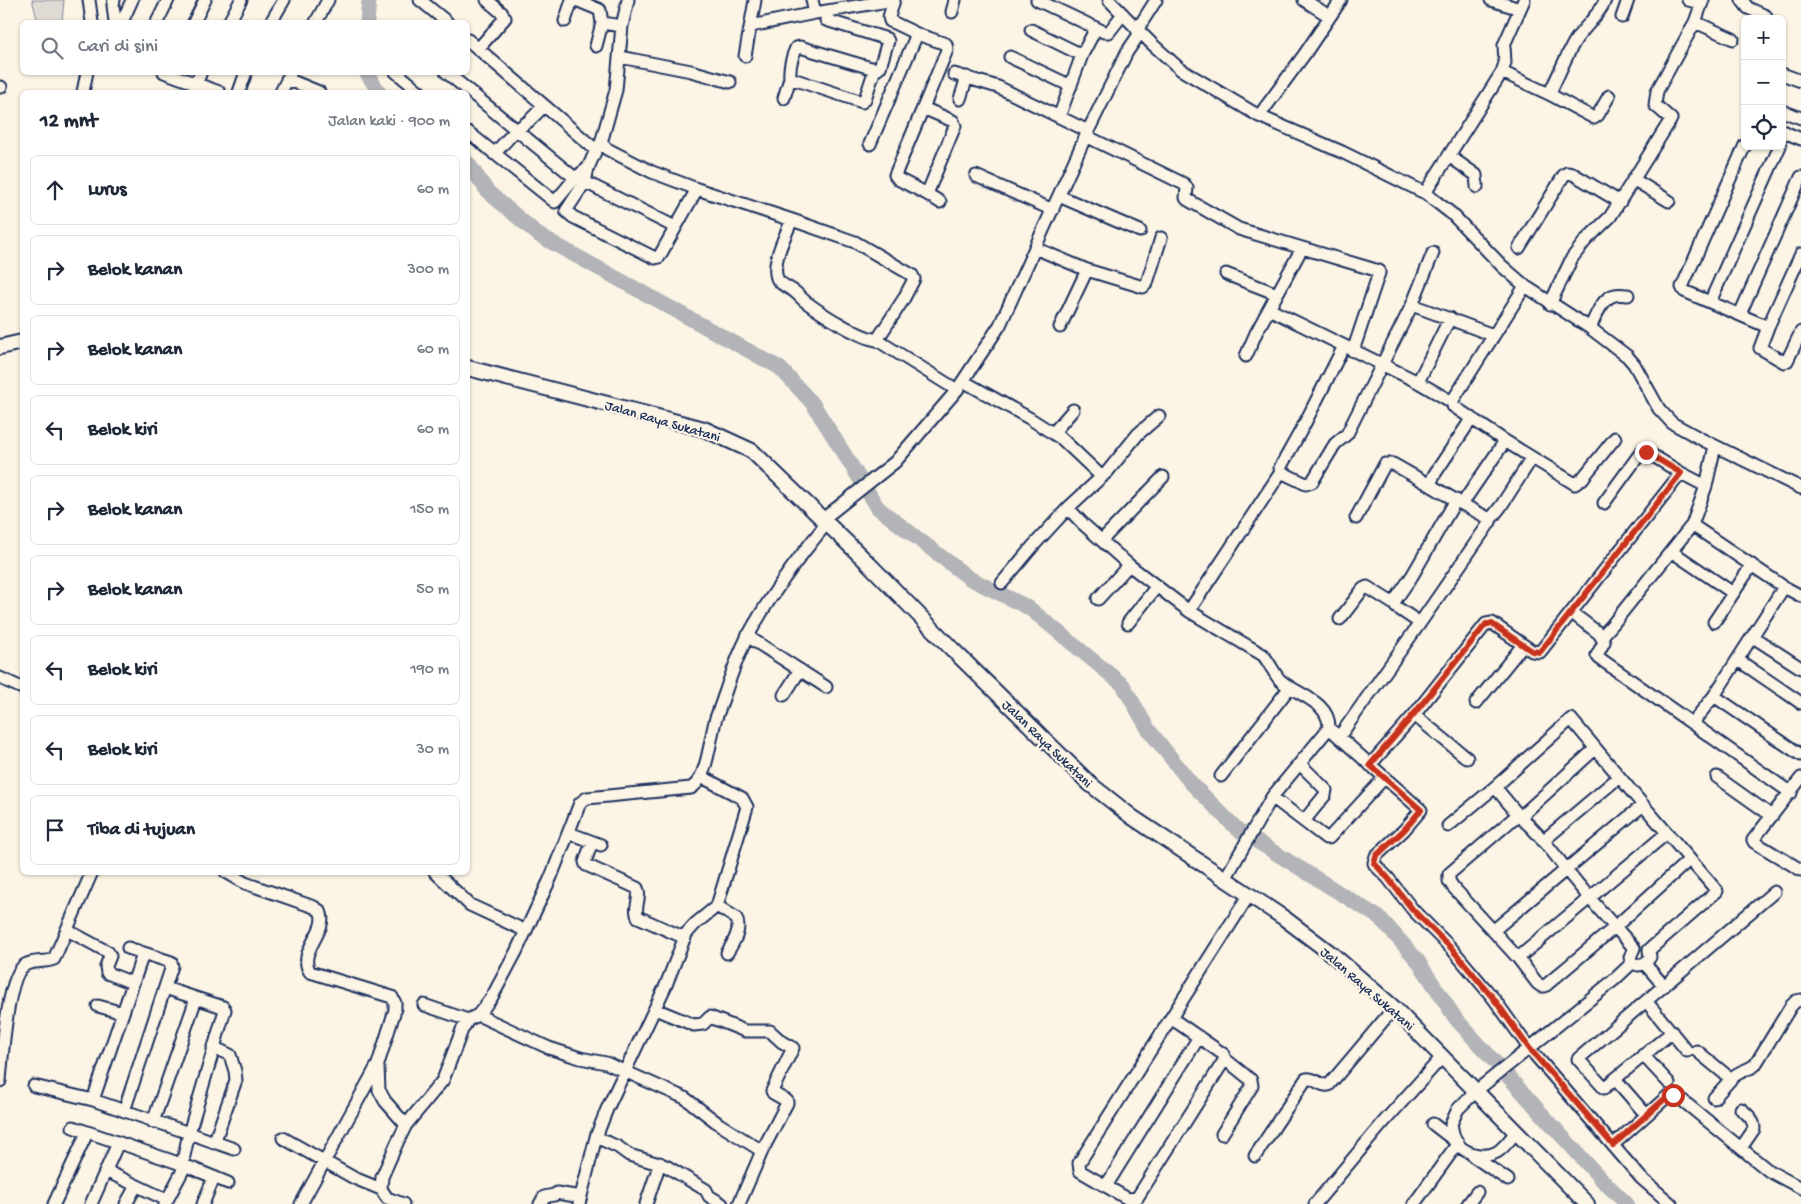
<!DOCTYPE html>
<html lang="id">
<head>
<meta charset="utf-8">
<style>
  body { margin:0; font-family:"Gochi Hand",sans-serif; background:#f6f6f7; color:#1f2937 }
  .controls { position:absolute; right:15px; top:15px; display:grid; overflow:hidden; border-radius:8px; box-shadow:0 1px 4px #0004 }
  .controls button { width:45px; height:45px; display:grid; place-items:center; padding:0; border:0; border-bottom:1px solid #e0e1e3; background:#fff; color:#1f2937; font:25px sans-serif }
  .stop { position:absolute; width:15px; height:15px; margin:-11px; border:4px solid #c8321e; border-radius:50%; background:#fff }
  .stop.end { background:#c8321e; border-color:#fff; box-shadow:0 1px 5px #0008 }
  .list { margin:0; padding:0; list-style:none }
  h2 { display:flex; justify-content:space-between; align-items:center; height:65px; margin:0; padding:0 20px; font-size:21px }
  h2 small { font-size:16px; font-weight:400; color:#747a83 }
  .list li { display:grid; grid-template-columns:32px 1fr auto; gap:15px; align-items:center; box-sizing:border-box; height:70px; margin:0 10px 10px; padding:0 10px; border:1px solid #e0e1e3; border-radius:8px }
  .list b { display:block; font-size:19px; white-space:nowrap }
  .list em { font-size:16px; font-style:normal; color:#747a83 }
  .icon { flex:none; width:28px; height:28px; fill:none; stroke:currentColor; stroke-width:2; stroke-linecap:round; stroke-linejoin:round }
  .map { position:relative; flex:none; width:1801px; height:1204px; overflow:hidden }
  .search { position:absolute; background:#fff; box-shadow:0 1px 4px #0004; left:20px; top:20px; width:450px; height:55px; display:flex; align-items:center; gap:12px; box-sizing:border-box; padding:0 18px; border-radius:8px; color:#747a83; font-size:19px }
  .panel { position:absolute; background:#fff; box-shadow:0 1px 4px #0004; left:20px; top:90px; width:450px; height:785px; border-radius:8px }
  .map>svg:first-child { display:block }
</style>
</head>
<body>
<div class="map">
<svg width="1801" height="1204" viewBox="0 0 1801 1204">
  <rect width="100%" height="100%" fill="#fcf5e5"/>
  <filter id="ink" filterUnits="userSpaceOnUse"><feTurbulence type="fractalNoise" baseFrequency=".02" numOctaves="2"/><feDisplacementMap in="SourceGraphic" scale="10" xChannelSelector="R" yChannelSelector="G"/><feConvolveMatrix kernelMatrix="1 2 1 2 8 2 1 2 1" color-interpolation-filters="sRGB"/></filter>
  <g filter="url(#ink)">
    <path fill="#dfdbd4" stroke="#7d8599" d="M32 0H64L62 22H38Z"/>
    <g fill="none" stroke-linecap="round" stroke-linejoin="round">
      <path stroke="#b2b4b8" stroke-width="15" d="M367 22 369 0
        M366 72 379 92
        M468 163 488 192 540 236 780 368 813 404 878 508 969 578 1029 608 1123 685 1148 729 1191 783 1237 829 1380 918 1418 961 1456 1019 1600 1178 1627 1204"/>
      <defs>
        <path id="minor" d="M89 0 92 22
          M114 0 113 5 115 22
          M420 0 447 22
          M576 0 600 10 602 23 622 26
          M628 0 622 26 616 90 601 143 607 149 652 172 697 189 792 220 855 242 912 275 914 279 903 300 877 340 957 390
          M812 0 815 13
          M1037 0 1096 28
          M1109 0 1151 43 1180 69 1259 116 1342 152 1425 193 1452 214 1502 266 1525 286 1590 328 1627 356 1634 364 1659 409 1672 423 1703 440 1801 488
          M1304 0 1329 16
          M1491 0 1520 9
          M1688 0 1702 3
          M1742 0 1748 8 1766 16
          M952 12 955 0
          M1622 17 1628 0
          M826 20 887 39 888 41 880 67 878 69 871 68 800 47 796 48C792 57 789 68 790 78L862 102 865 99 875 69
          M565 21 572 0
          M122 22 132 0
          M157 22 168 0
          M194 22 205 0
          M229 22 241 0
          M271 22 284 0
          M316 22 328 0
          M1695 22 1733 39
          M751 26 815 13 894 0 889 17 890 21 917 34 946 44 947 50 923 108 953 121 955 126 927 194
          M1031 30 1082 55
          M1137 30 1156 0
          M468 40 596 150
          M596 46 602 23
          M478 49 505 18 502 13 487 0
          M745 56 755 0
          M620 57 691 71 730 82
          M1010 57 1071 86
          M164 72 219 92
          M396 72 420 92
          M446 72 575 178 588 168
          M1502 72 1549 94C1558 77 1565 58 1575 41 1583 28 1601 13 1605 0
          M954 74 998 87 1088 131
          M1782 74 1801 81
          M287 79 319 92
          M0 87H1
          M83 92 87 72
          M193 92 201 72
          M239 92 246 72
          M281 92 290 74
          M1549 94 1594 118 1598 115 1609 96
          M784 98 790 78
          M960 99 967 77
          M923 108 895 175 898 179 927 194 940 202
          M1782 111 1801 118
          M1259 116 1304 55 1341 0
          M1059 117 1082 55 1096 28 1104 32H1109L1123 14
          M1782 131 1801 139
          M468 132 555 202 575 178
          M1086 136 1184 184 1187 188 1186 198 1188 200 1239 229 1379 271V273L1353 351
          M601 143 596 150 588 168 585 182 566 211 573 217 655 258 659 257 697 189
          M870 144 917 34
          M1745 145 1682 287 1684 291 1768 327
          M494 154 516 130 529 121 544 106
          M1449 156 1476 175 1477 187
          M976 176 1053 210
          M1633 179 1669 201
          M585 182 675 227
          M1425 193 1502 72 1505 63 1504 45 1524 0
          M1059 196 1140 231
          M792 220C786 234 771 263 777 278 779 284 790 288 795 292 799 295 802 299 806 302 822 314 858 337 877 340
          M1035 248 1087 270 1143 287 1147 283 1161 238
          M1519 248 1564 175 1567 173 1573 174 1620 202
          M1801 254 1768 327 1760 348 1784 362 1787 361 1801 332
          M1226 274 1277 294
          M1525 286 1453 400V406L1505 441 1575 484 1582 479 1615 438
          M1710 302 1780 146
          M1550 304 1572 258 1586 240 1610 217 1670 121 1671 119 1655 105 1657 91 1695 22 1703 0
          M1412 305 1433 253
          M1269 309 1418 382 1452 402
          M1740 314 1801 177
          M1060 327 1087 270
          M1590 328C1595 318 1602 297 1615 295 1619 294 1624 295 1628 295
          M1344 346 1304 425 1280 468 1281 472 1306 484 1312 482 1335 444 1347 434 1412 305 1493 335
          M1246 356 1256 333 1302 248
          M963 381 1029 418 1062 439 1102 477
          M1418 382 1450 318
          M1159 416 1138 434 1108 471 1068 508 1083 524 1129 565 1189 611 1263 655C1270 663 1275 676 1281 681 1298 695 1330 702 1329 728L1421 810 1404 830 1376 856 1374 863 1375 865 1388 878 1413 910 1452 949 1494 999 1529 1048 1641 1178 1671 1204
          M1053 433 1073 410
          M1604 503 1642 451 1647 452 1681 473 1706 486
          M1462 504 1430 485 1434 475 1472 418
          M1356 518 1385 464H1393L1430 485
          M823 519 895 462 957 390 1000 325 1088 131 1127 52 1140 33
          M1490 520 1501 506 1532 458
          M1692 525 1784 587 1801 596
          M1102 540 1163 477
          M1671 551 1733 593
          M1002 583 1033 546 1068 508
          M1098 599 1129 565
          M1189 611 1281 472
          M1572 613 1601 635 1604 634 1612 625 1692 525 1706 486 1715 446
          M1340 619 1363 589 1367 587 1394 604
          M1714 622 1752 565
          M1128 623 1157 586
          M1420 623 1490 522 1488 518 1462 504 1505 441
          M1600 635 1604 642 1597 655 1599 658 1791 793
          M747 636 826 687
          M1753 637 1801 668
          M1738 660 1801 703
          M0 678 22 688
          M784 695 800 670
          M1714 696 1801 755
          M1476 703 1523 645
          M1414 715 1467 758
          M1693 722 1714 696 1784 587
          M1339 737 1420 623 1396 607 1394 602 1412 576 1456 500
          M1300 764 1326 790 1325 795 1304 821
          M1370 765 1414 715 1486 624 1492 623 1532 651 1540 652 1681 473
          M1221 776 1290 687
          M1717 777 1772 816
          M1801 778 1753 840 1754 842 1801 870
          M1495 787 1571 719 1643 805 1717 891 1649 950 1650 957 1645 964 1638 965 1632 963
          M1272 797 1326 838H1329L1385 777
          M1448 826 1495 787 1520 817 1595 749
          M569 833 601 845
          M1543 841 1619 777
          M592 842 585 862 586 865 637 888C642 897 633 908 638 917L685 938
          M226 872 245 883 314 907 320 911C330 930 296 952 310 972L392 997 395 1003V1010L378 1064 301 1204
          M435 872 470 905 526 931
          M1225 879 1272 797 1329 728
          M717 906 736 918C742 930 733 943 727 953
          M67 930 108 952 110 956 106 966 107 973 133 983
          M1494 930 1643 805
          M1518 958 1537 983 1541 986H1545L1615 927 1689 860
          M1645 964 1664 986
          M165 988 223 1007 225 1010 189 1133 234 1149
          M1646 1001 1687 1051
          M424 1005 468 1020
          M98 1006 123 1013
          M478 1015 549 1048 580 1058 606 1063 685 1098 719 1124 762 1151 787 1103V1101L773 1093 772 1091 793 1048 782 1042 770 1031H745L710 1017 703 1024 694 1025 655 1009
          M1171 1018 1223 1054 1225 1059 1137 1198 1128 1199 1080 1171 1079 1163 1249 895
          M1672 1032 1604 1088 1578 1059 1774 892
          M213 1047 230 1055 235 1071 236 1080 214 1143
          M1697 1051 1731 1079C1738 1071 1747 1071 1755 1065L1791 1006 1796 1001 1801 1000
          M1643 1055 1669 1083
          M378 1066 379 1090 385 1101 406 1125
          M1615 1079 1642 1110
          M0 1081C2 1059 7 975 25 965 33 960 45 963 54 959L92 872
          M34 1086 93 1100 189 1133 184 1156 182 1172 165 1204
          M1714 1098 1731 1079
          M93 1100 143 954
          M124 1111 172 966 171 962 128 948
          M153 1122 196 999
          M1433 1124 1455 1141
          M73 1127 184 1165 228 1183
          M1516 1132C1511 1138 1504 1148 1497 1152 1484 1159 1461 1154 1455 1139 1453 1135 1452 1129 1451 1124L1458 1109 1476 1091 1614 980 1632 963 1630 957 1634 948C1617 929 1599 910 1583 890 1562 866 1545 838 1520 817L1514 818 1449 874V881L1453 887 1518 958 1667 833
          M1222 1134 1252 1086 1251 1080 1225 1059
          M596 1137 618 1147 629 1155 666 1166 706 1190 709 1196 722 1204
          M283 1138 354 1178 381 1189
          M1613 1145 1669 1095 1677 1096 1769 1171 1801 1188
          M1741 1148 1754 1129C1754 1119 1748 1115 1741 1109
          M1255 1156 1306 1079C1315 1077 1320 1087 1329 1085L1394 1008
          M1473 1156 1508 1180
          M106 1171 167 1200
          M1106 1186 1199 1037
          M54 1204 87 1133
          M91 1204 118 1143
          M126 1204 136 1186
          M203 1204 214 1177
          M403 1204 387 1198 381 1189 382 1177 397 1143 406 1125 443 1080 462 1030 468 1020 478 1015 492 997 516 952 551 877 580 803 587 798 691 788C708 779 710 736 716 718 726 692 735 659 748 636 770 595 798 558 827 523
          M540 1204 544 1197 554 1195 557 1193 581 1197
          M579 1204 596 1137 607 1109 666 985 686 934 695 924 717 906 747 807 742 798 702 777
          M646 1204 660 1163
          M739 1204 762 1151
          M1315 1204 1382 1124 1442 1057
          M1414 1204 1458 1143
          M1468 1204 1477 1192"/>
        <path id="major" d="M0 347 22 342
          M468 368 704 429 752 451 867 562 953 650 1090 784 1132 817 1284 918 1333 955 1394 1008 1587 1204"/>
      </defs>
      <use href="#minor" stroke="#1b2f5e" stroke-width="15"/>
      <use href="#major" stroke="#1b2f5e" stroke-width="18"/>
      <use href="#minor" stroke="#fcf5e5" stroke-width="11"/>
      <use href="#major" stroke="#fcf5e5" stroke-width="14"/>
    </g>
  </g>
  <g fill="none" stroke-linecap="round" stroke-linejoin="round" filter="url(#ink)">
    <path stroke="#c8321e" stroke-width="6" d="M1646 452 1681 473 1540 652 1532 651 1492 624H1486L1414 714 1370 765 1421 810 1404 830 1376 856 1374 863 1388 878 1413 910 1452 949 1494 999 1529 1048 1613 1145 1669 1095H1673"/>
  </g>
  <g text-anchor="middle" stroke-width="4.5" stroke-linejoin="round" paint-order="stroke">
    <g font-size="14" fill="#1b2f5e" stroke="#fcf5e5">
      <text transform="translate(663 420) rotate(16)" y="5">Jalan Raya Sukatani</text>
      <text transform="translate(1048 743) rotate(44)" y="5">Jalan Raya Sukatani</text>
      <text transform="translate(1368 988) rotate(41)" y="5">Jalan Raya Sukatani</text>
    </g>
  </g>
</svg>
<div class="controls">
<button>+</button>
<button>−</button>
<button><svg class="icon" aria-label="locate" viewBox="0 0 24 24"><circle cx="12" cy="12" r="6"/><path d="M12 2v4M12 18v4M2 12h4M18 12h4"/></svg></button>
</div>
<div class="stop" style="left:1673px;top:1095px"></div>
<div class="stop end" style="left:1646px;top:452px"></div>
<div class="search"><svg class="icon" aria-label="search" viewBox="0 0 24 24"><circle cx="10" cy="10" r="6"/><path d="M15 15l6 6"/></svg>Cari di sini</div>
<section class="panel">
<h2>12 mnt<small>Jalan kaki · 900 m</small></h2>
<ul class="list">
<li><svg class="icon" aria-label="ahead" viewBox="0 0 24 24"><path d="M12 20V5M6 11l6-6 6 6"/></svg><div><b>Lurus</b></div><em>60 m</em></li>
<li><svg class="icon" aria-label="right" viewBox="0 0 24 24"><path d="M7 20v-9h11M14 6l5 5-5 5"/></svg><div><b>Belok kanan</b></div><em>300 m</em></li>
<li><svg class="icon" aria-label="right" viewBox="0 0 24 24"><path d="M7 20v-9h11M14 6l5 5-5 5"/></svg><div><b>Belok kanan</b></div><em>60 m</em></li>
<li><svg class="icon" aria-label="left" viewBox="0 0 24 24"><path d="M17 20v-9H6M10 6l-5 5 5 5"/></svg><div><b>Belok kiri</b></div><em>60 m</em></li>
<li><svg class="icon" aria-label="right" viewBox="0 0 24 24"><path d="M7 20v-9h11M14 6l5 5-5 5"/></svg><div><b>Belok kanan</b></div><em>150 m</em></li>
<li><svg class="icon" aria-label="right" viewBox="0 0 24 24"><path d="M7 20v-9h11M14 6l5 5-5 5"/></svg><div><b>Belok kanan</b></div><em>50 m</em></li>
<li><svg class="icon" aria-label="left" viewBox="0 0 24 24"><path d="M17 20v-9H6M10 6l-5 5 5 5"/></svg><div><b>Belok kiri</b></div><em>190 m</em></li>
<li><svg class="icon" aria-label="left" viewBox="0 0 24 24"><path d="M17 20v-9H6M10 6l-5 5 5 5"/></svg><div><b>Belok kiri</b></div><em>30 m</em></li>
<li><svg class="icon" aria-label="arrive" viewBox="0 0 24 24"><path d="M6 21V4h12l-3 4 3 4H6"/></svg><div><b>Tiba di tujuan</b></div></li>
</ul>
</section>
</div>
</body>
</html>
